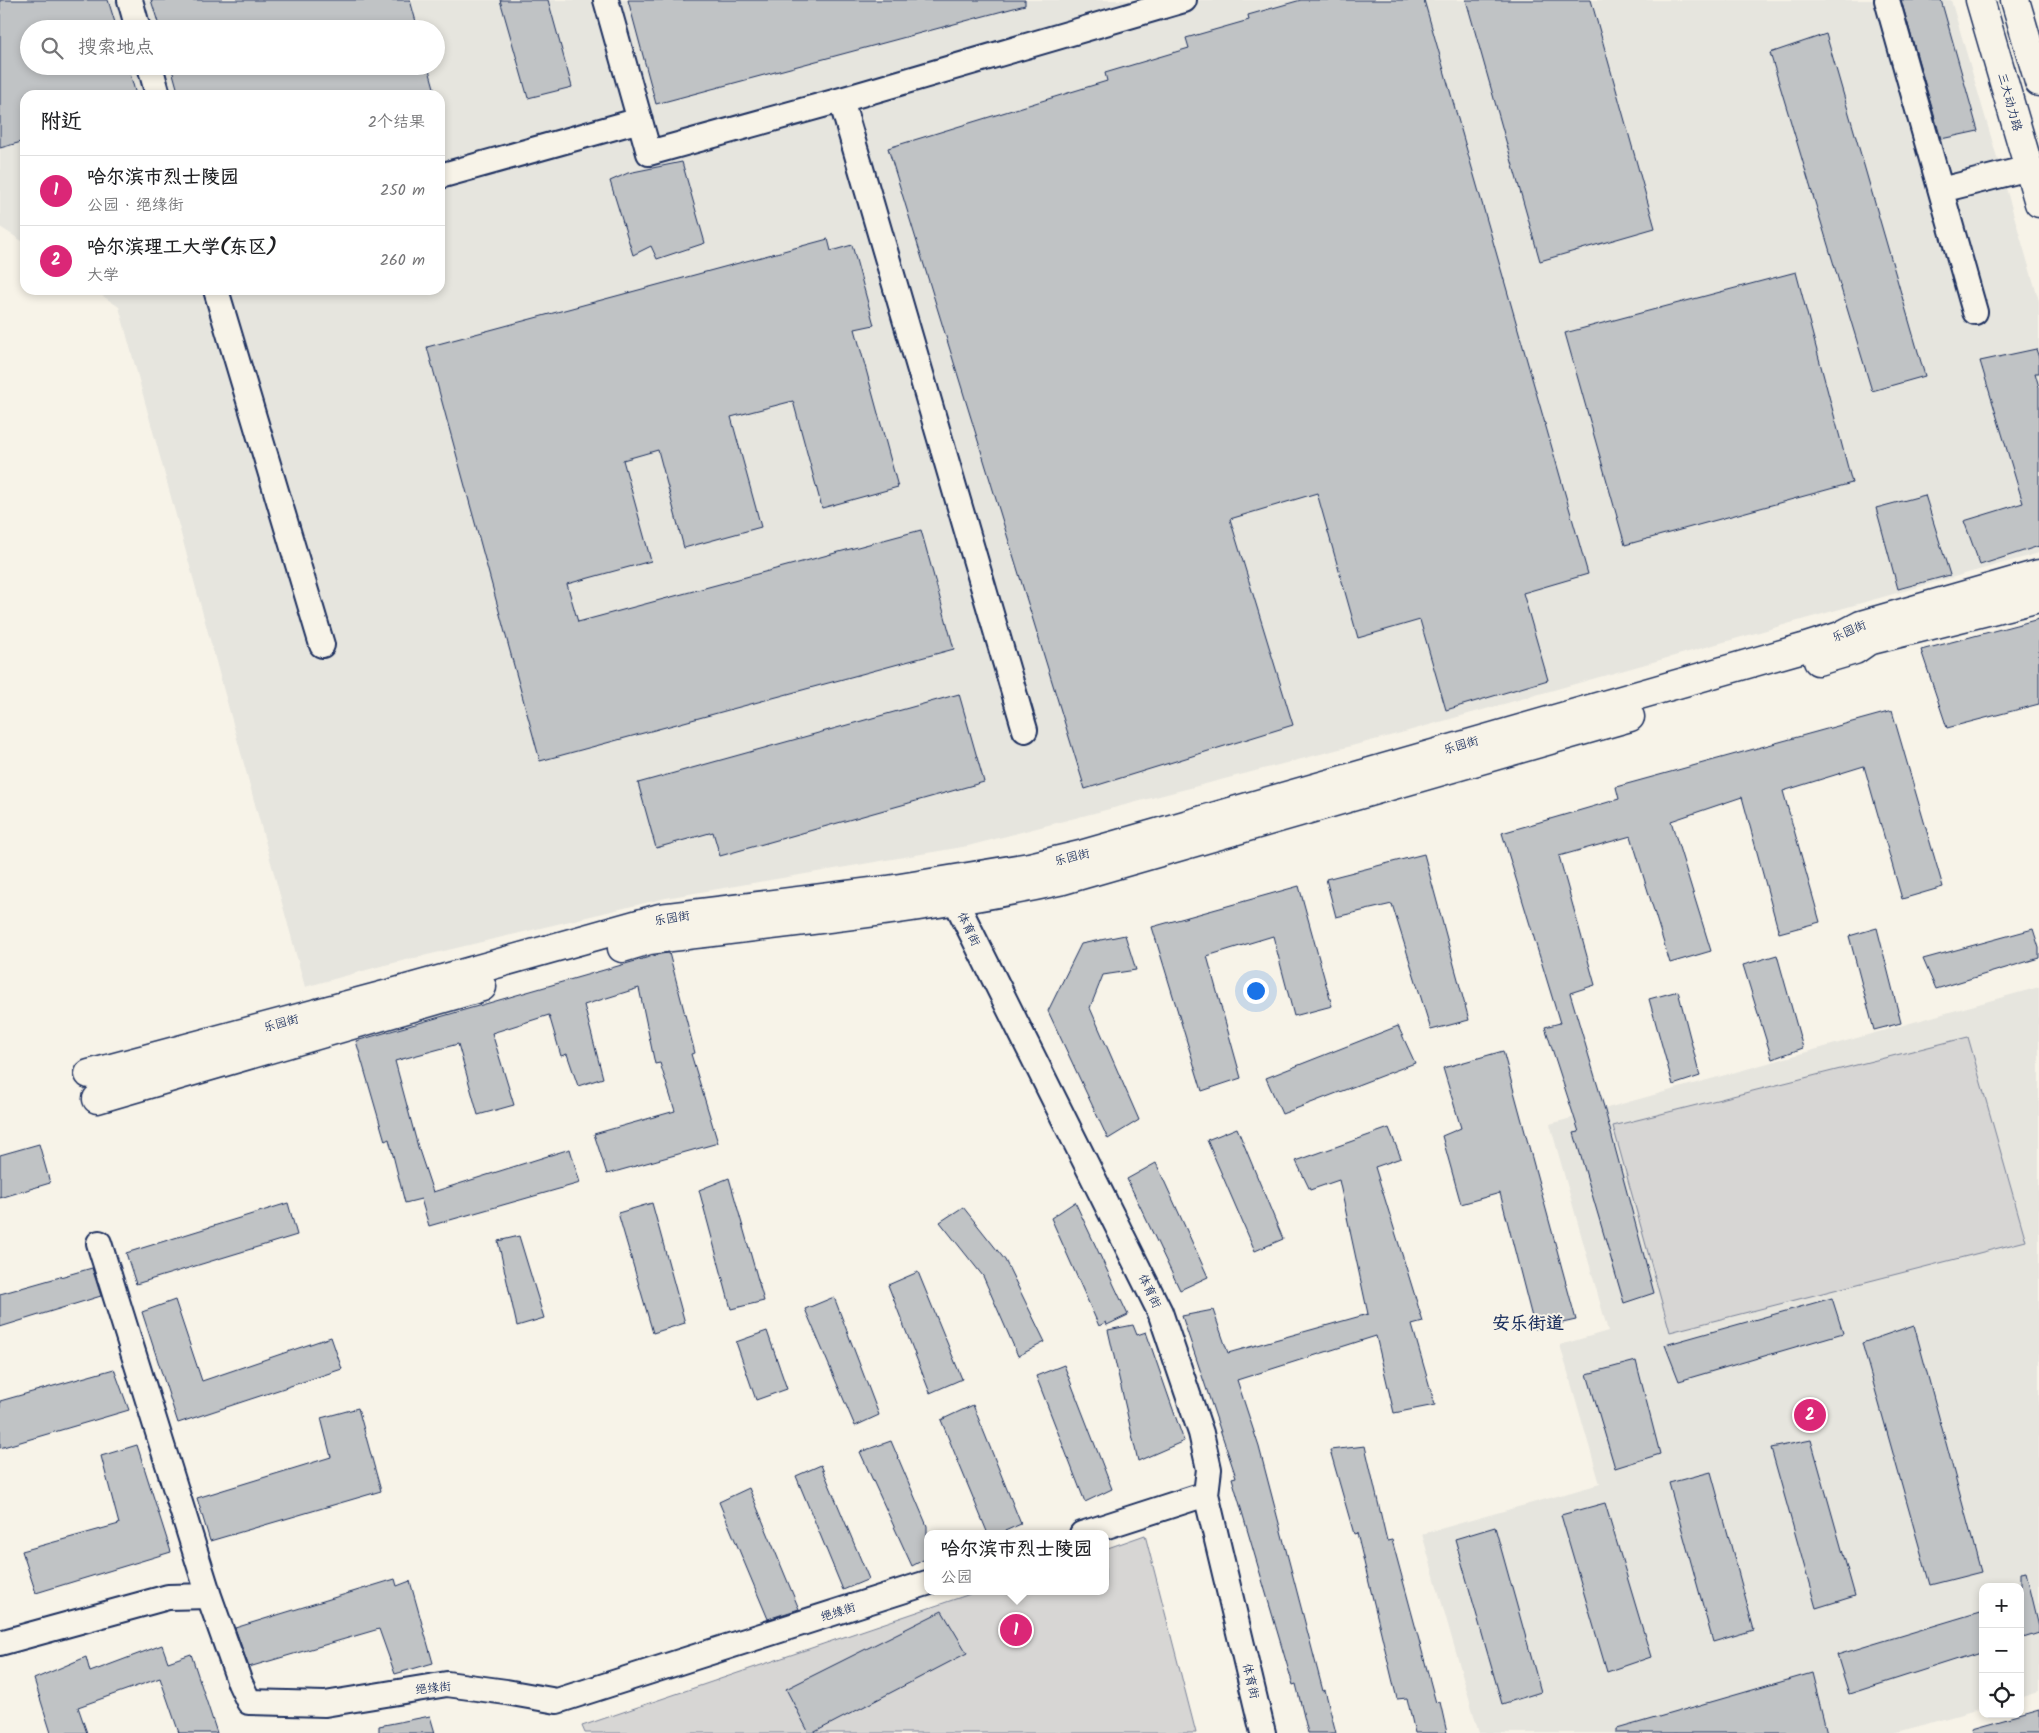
<!DOCTYPE html>
<html lang="zh">
<head>
<meta charset="utf-8">
<style>
  body { margin:0; font-family:Kalam,"LXGW WenKai TC",sans-serif; background:#f2f2f2; color:#202124 }
  .controls { position:absolute; right:15px; bottom:15px; display:grid; overflow:hidden; border-radius:10px; box-shadow:0 2px 8px #0003 }
  .controls button { width:45px; height:45px; display:grid; place-items:center; padding:0; border:0; border-bottom:1px solid #e0e0e0; background:#fff; color:#202124; font:25px sans-serif }
  .you { position:absolute; left:1255px; top:990px; width:18px; height:18px; margin:-12px; border:4px solid #fff; border-radius:50%; background:#1a73e8; box-shadow:0 0 0 8px #1a73e833 }
  .badge { display:grid; place-items:center; width:32px; height:32px; border-radius:50%; background:#db2777; color:#fff; font-size:16px; font-weight:700 }
  .pin { position:absolute; translate:-50% -50%; border:2px solid #fff; box-shadow:0 1px 5px #0006 }
  .popup { position:absolute; left:924px; top:1530px; width:185px; height:65px; box-sizing:border-box; display:grid; place-content:center; border-radius:10px; background:#fff; filter:drop-shadow(0 1px 4px #0005); font-size:16px; white-space:nowrap; color:#757577 }
  .popup b { font-size:19px; color:#202124 }
  .popup::after { content:''; position:absolute; left:50%; top:100%; margin-left:-10px; border:10px solid transparent; border-top-color:#fff }
  .list { margin:0; padding:0; list-style:none }
  h2 { display:flex; justify-content:space-between; align-items:center; height:65px; margin:0; padding:0 20px; font-size:21px }
  h2 small { font-size:16px; font-weight:400; color:#757577 }
  .list li { display:grid; grid-template-columns:32px 1fr auto; gap:15px; align-items:center; box-sizing:border-box; height:70px; padding:0 20px; border-top:1px solid #e0e0e0 }
  .list b { display:block; font-size:19px; white-space:nowrap }
  .list p { margin:0; font-size:16px; white-space:nowrap; color:#757577 }
  .list em { font-size:16px; font-style:normal; color:#757577 }
  .icon { flex:none; width:28px; height:28px; fill:none; stroke:currentColor; stroke-width:2; stroke-linecap:round; stroke-linejoin:round }
  .map { position:relative; flex:none; width:2039px; height:1733px; overflow:hidden }
  .search { position:absolute; background:#fff; box-shadow:0 2px 8px #0003; left:20px; top:20px; width:425px; height:55px; display:flex; align-items:center; gap:12px; box-sizing:border-box; padding:0 18px; border-radius:28px; color:#757577; font-size:19px }
  .panel { position:absolute; background:#fff; box-shadow:0 2px 8px #0003; left:20px; top:90px; width:425px; height:205px; border-radius:15px }
  .map>svg:first-child { display:block }
</style>
</head>
<body>
<div class="map">
<svg width="2039" height="1733" viewBox="0 0 2039 1733">
  <rect width="100%" height="100%" fill="#f7f3e8"/>
  <filter id="ink" filterUnits="userSpaceOnUse"><feTurbulence type="fractalNoise" baseFrequency=".02" numOctaves="2"/><feDisplacementMap in="SourceGraphic" scale="10" xChannelSelector="R" yChannelSelector="G"/><feConvolveMatrix kernelMatrix="1 2 1 2 8 2 1 2 1" color-interpolation-filters="sRGB"/></filter>
  <g filter="url(#ink)">
    <path fill="#e6e5de" fill-rule="evenodd" d="M0 0H1951L2039 301V553L1401 733 968 846 666 898 381 966 305 987 119 307 94 290H440V95H25V243L0 227ZM29 29H436V66H29Z
      M2039 987V1692L2020 1698V1587H1983V1708L1894 1733H1479L1422 1534 1600 1484 1560 1345 1608 1331 1550 1124Z"/>
    <path fill="#d7d6d4" stroke="#798299" d="M1968 1037 2026 1241 1670 1332 1613 1126Z
      M1145 1535 1196 1733H585L582 1726 979 1591H1105V1549Z"/>
    <path fill="#c0c3c5" stroke="#1b2f5e" d="M0 0H108L117 29H29V66H128L136 95H25V141L0 148Z
      M151 0H410L418 29H160Z
      M500 0H548L572 87 528 98Z
      M628 0H1025V5L656 104Z
      M1301 0H1424L1588 574 1523 593 1548 680 1446 710 1420 620 1358 638 1317 493 1230 519 1293 725 1085 789 888 148 1107 81 1105 73 1189 48 1186 38 1249 20 1248 15Z
      M1466 0H1591L1655 228 1540 261Z
      M1901 0H1941L1978 131 1941 139Z
      M1826 34 1925 376 1872 391 1770 53Z
      M171 66H428L436 95H179Z
      M682 162 705 243 657 259 651 246 633 255 610 181 628 173Z
      M828 239 831 251 852 245 874 325 855 329 898 487 822 508 793 401 731 417 761 527 684 548 658 450 623 460 651 561 567 584 578 622 921 530 954 649 540 761 427 347Z
      M1796 272 1852 483 1625 545 1565 333Z
      M2036 349 2039 358V373H2035L2039 387V546L1980 565 1964 521 2023 503 1980 361Z
      M1925 495 1950 575 1898 589 1876 508Z
      M2039 619V704L1947 728 1921 650Z
      M959 694 984 782 720 856 713 832 656 848 638 783Z
      M1892 711 1943 887 1902 899 1864 766 1783 791 1820 922 1779 933 1742 797 1671 821 1711 951 1670 963 1631 836 1559 856 1595 985 1570 993 1604 1107 1654 1293 1624 1303 1574 1133 1579 1132 1545 1027 1560 1023 1502 833 1619 799 1616 787Z
      M1424 854 1469 1020 1431 1030 1392 904 1336 917 1326 879Z
      M1299 886 1332 1006 1294 1016 1273 936 1207 956 1241 1078 1202 1091 1152 927Z
      M1877 928 1901 1023 1874 1030 1849 936Z
      M2033 929 2039 948V958L1936 989 1923 959Z
      M1125 935 1136 970 1103 975 1090 1008 1139 1120 1108 1139 1048 1011 1081 944Z
      M669 953 695 1053 691 1054 718 1143 607 1174 594 1134 675 1111 660 1063 655 1064 639 988 584 1005 603 1078 578 1086 567 1054 561 1056 549 1015 492 1033 514 1105 478 1115 458 1044 395 1061 418 1147 433 1192 570 1149 580 1183 429 1226 421 1199 405 1203 389 1139 385 1141 356 1041 660 954Z
      M1777 955 1803 1048 1772 1059 1743 965Z
      M1678 991 1700 1076 1673 1085 1649 999Z
      M1398 1026 1415 1063 1282 1114 1266 1078Z
      M1503 1051 1576 1320 1535 1329 1500 1193 1461 1204 1442 1136 1461 1128 1443 1068Z
      M1237 1128 1283 1239 1255 1251 1207 1140Z
      M1389 1128 1401 1158 1375 1167 1423 1322 1412 1325 1435 1405 1394 1413 1376 1336 1237 1380 1259 1447 1323 1691 1325 1690 1336 1733H1308L1296 1684 1293 1685 1232 1478 1236 1477 1182 1316 1213 1310 1228 1353 1368 1314 1339 1180 1310 1190 1296 1161Z
      M39 1144 50 1183 0 1198V1155Z
      M1156 1163 1208 1277 1180 1290 1127 1179Z
      M729 1178 764 1301 731 1309 699 1190Z
      M1075 1202 1128 1315 1107 1325 1106 1322 1099 1326 1051 1218Z
      M288 1203 297 1235 136 1284 126 1253Z
      M652 1203 685 1323 653 1333 618 1213Z
      M963 1207 1005 1260 1045 1342 1018 1356 983 1276 940 1222Z
      M519 1236 544 1318 517 1326 498 1241Z
      M92 1268 101 1296 0 1327V1294Z
      M918 1272 962 1379 930 1393 888 1285Z
      M834 1297 879 1415 855 1426 805 1309Z
      M1832 1298 1843 1333 1679 1381 1665 1345Z
      M175 1300 202 1381 331 1337 342 1369 178 1423 142 1312Z
      M1133 1325 1137 1335 1146 1332 1184 1441 1138 1461 1108 1330Z
      M1914 1325 1981 1572 1930 1585 1862 1343Z
      M767 1331 787 1389 756 1400 736 1342Z
      M1636 1361 1660 1454 1615 1468 1587 1374Z
      M1064 1365 1112 1489 1085 1502 1036 1376Z
      M114 1369 129 1410 0 1448V1401Z
      M973 1405 1021 1524 998 1534H988L941 1420Z
      M358 1408 381 1491 210 1541 197 1498 331 1457 321 1418Z
      M1811 1440 1855 1596 1816 1608 1771 1448Z
      M891 1441 927 1526V1558L912 1566 860 1452Z
      M137 1445 171 1552 36 1593 22 1551 119 1524 101 1456Z
      M1365 1446 1387 1541 1392 1540 1436 1703 1440 1702 1447 1733H1415L1407 1698 1397 1699 1357 1533 1354 1534 1330 1450Z
      M821 1465 869 1579 843 1590 796 1476Z
      M1711 1472 1754 1630 1713 1642 1669 1483Z
      M749 1488 799 1609 768 1619 719 1502Z
      M1605 1503 1651 1657 1607 1672 1561 1515Z
      M1495 1527 1541 1692 1502 1704 1455 1539Z
      M2026 1572 2039 1626V1633L2020 1639V1573Z
      M395 1579 397 1586 410 1581 433 1663 395 1674 379 1629 249 1667 235 1628Z
      M942 1611 967 1653 813 1733H809L786 1689Z
      M1983 1611V1651L1849 1694 1837 1655Z
      M162 1645 168 1662 191 1654 217 1733H179L160 1678 78 1707 87 1733H51L34 1679 86 1657 90 1672Z
      M1812 1673 1827 1733H1617V1729Z
      M2039 1710V1733H1973L1972 1729Z
      M430 1716 435 1733H379V1726Z"/>
    <g fill="none" stroke-linecap="round" stroke-linejoin="round">
      <defs>
        <path id="minor" d="M130 0 138 29
          M606 0 649 153 841 100 1184 0
          M1887 0 1975 312
          M150 66 158 95
          M841 100 1025 730
          M440 176 640 120
          M1941 190 2029 168
          M216 290 322 645
          M947 884 1160 1312 1201 1433 1209 1469 1206 1494 1263 1733
          M99 1243 209 1596
          M1082 1534 1206 1494
          M0 1643 168 1597 209 1596 240 1683 249 1702 325 1704 447 1684 506 1692 557 1701 927 1583"/>
        <path id="major" d="M1818 661 1855 650 1868 641 2039 598
          M622 948 649 940C787 922 927 910 1063 880L1630 717
          M89 1074 396 992 660 918 888 890 1029 867 1084 854 1803 648 1840 636 1861 625 2039 574
          M97 1099 482 987"/>
        <path id="highway" d="M1980 0 2039 203
          M2015 0 2039 82"/>
      </defs>
      <use href="#minor" stroke="#1b2f5e" stroke-width="28"/>
      <use href="#major" stroke="#1b2f5e" stroke-width="31"/>
      <use href="#highway" stroke="#1b2f5e" stroke-width="31"/>
      <use href="#minor" stroke="#f7f3e8" stroke-width="24"/>
      <use href="#major" stroke="#f7f3e8" stroke-width="28"/>
      <use href="#highway" stroke="#f7f3e8" stroke-width="28"/>
    </g>
  </g>
  <g text-anchor="middle" stroke-width="4" stroke-linejoin="round" paint-order="stroke">
    <g font-size="12" fill="#1b2f5e" stroke="#f7f3e8">
      <text transform="translate(2010 102) rotate(74)" y="4">三大动力路</text>
      <text transform="translate(1849 631) rotate(-23)" y="4">乐园街</text>
      <text transform="translate(1461 745) rotate(-16)" y="4">乐园街</text>
      <text transform="translate(1072 857) rotate(-14)" y="4">乐园街</text>
      <text transform="translate(672 918) rotate(-9)" y="4">乐园街</text>
      <text transform="translate(969 929) rotate(64)" y="4">体育街</text>
      <text transform="translate(281 1023) rotate(-15)" y="4">乐园街</text>
      <text transform="translate(1150 1291) rotate(64)" y="4">体育街</text>
      <text transform="translate(838 1612) rotate(-18)" y="4">绝缘街</text>
      <text transform="translate(1251 1681) rotate(77)" y="4">体育街</text>
      <text transform="translate(433 1688) rotate(-6)" y="4">绝缘街</text>
    </g>
    <g font-size="18" font-weight="bold" fill="#1b2f5e" stroke="#f7f3e8">
      <text x="1528" y="1329">安乐街道</text>
    </g>
  </g>
</svg>
<div class="controls">
<button>+</button>
<button>−</button>
<button><svg class="icon" aria-label="locate" viewBox="0 0 24 24"><circle cx="12" cy="12" r="6"/><path d="M12 2v4M12 18v4M2 12h4M18 12h4"/></svg></button>
</div>
<div class="you"></div>
<div class="pin badge" style="left:1016px;top:1630px">1</div>
<div class="popup"><b>哈尔滨市烈士陵园</b>公园</div>
<div class="pin badge" style="left:1810px;top:1415px">2</div>
<div class="search"><svg class="icon" aria-label="search" viewBox="0 0 24 24"><circle cx="10" cy="10" r="6"/><path d="M15 15l6 6"/></svg>搜索地点</div>
<section class="panel">
<h2>附近<small>2个结果</small></h2>
<ul class="list">
<li><span class="badge">1</span><div><b>哈尔滨市烈士陵园</b><p>公园 · 绝缘街</p></div><em>250 m</em></li>
<li><span class="badge">2</span><div><b>哈尔滨理工大学(东区)</b><p>大学</p></div><em>260 m</em></li>
</ul>
</section>
</div>
</body>
</html>
